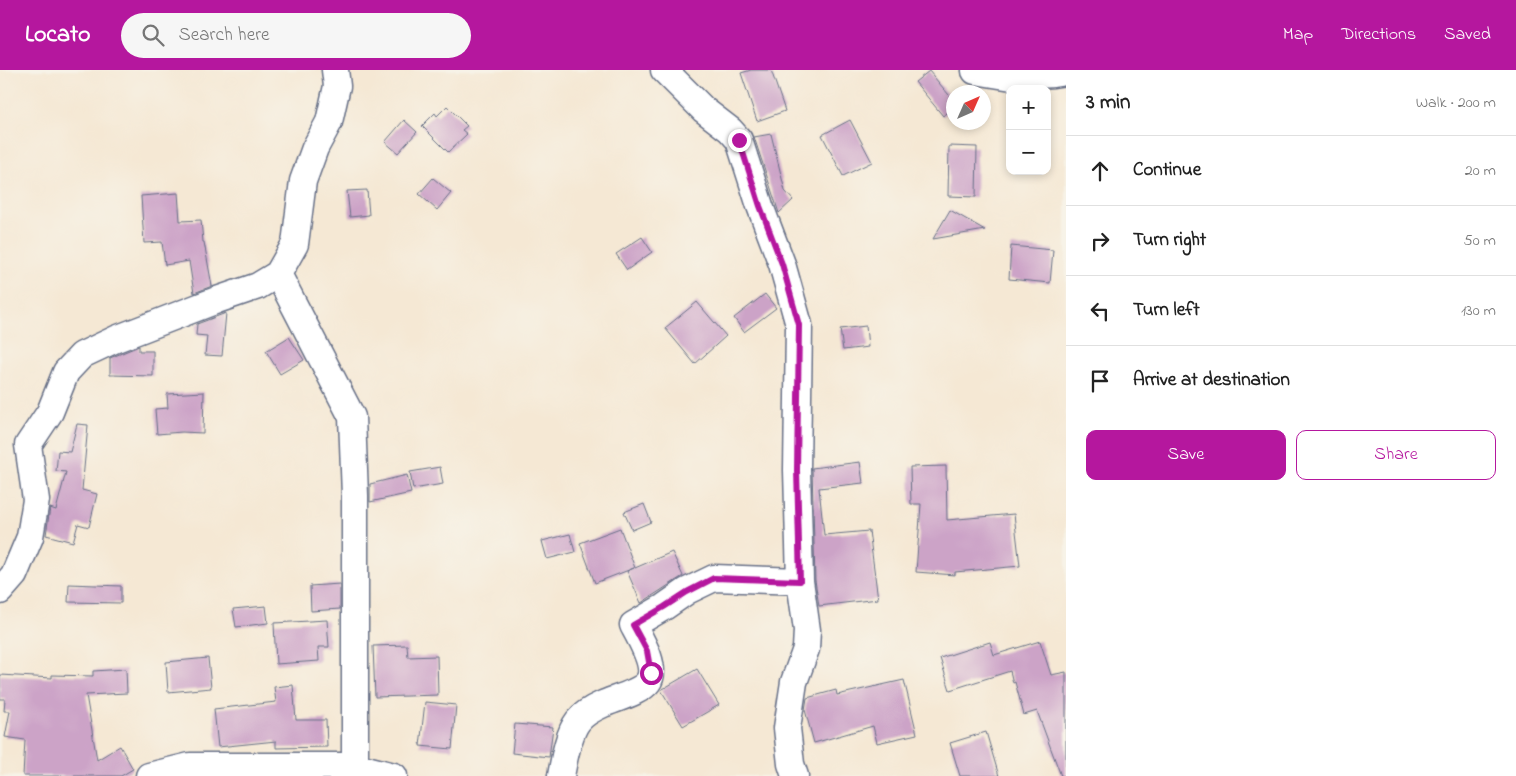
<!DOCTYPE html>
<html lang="en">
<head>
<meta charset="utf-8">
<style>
  body { margin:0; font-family:"Indie Flower",sans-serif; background:#f6f6f6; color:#222 }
  .controls { position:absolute; right:15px; top:15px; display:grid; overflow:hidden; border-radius:10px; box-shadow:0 2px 8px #0003 }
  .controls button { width:45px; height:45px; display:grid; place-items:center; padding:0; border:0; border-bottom:1px solid #e0e0e0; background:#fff; color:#222; font:25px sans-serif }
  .compass { position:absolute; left:946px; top:15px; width:45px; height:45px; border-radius:50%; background:#fff; box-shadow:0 2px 8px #0003; rotate:45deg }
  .stop { position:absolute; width:15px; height:15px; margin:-11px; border:4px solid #b5179e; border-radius:50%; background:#fff }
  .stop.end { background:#b5179e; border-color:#fff; box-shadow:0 1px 5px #0008 }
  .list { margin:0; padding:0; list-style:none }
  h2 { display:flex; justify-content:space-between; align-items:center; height:65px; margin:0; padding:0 20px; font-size:21px }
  h2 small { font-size:16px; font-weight:400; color:#767676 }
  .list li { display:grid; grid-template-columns:32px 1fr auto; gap:15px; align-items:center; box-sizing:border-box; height:70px; padding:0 20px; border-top:1px solid #e0e0e0 }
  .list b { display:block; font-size:19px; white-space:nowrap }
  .list em { font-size:16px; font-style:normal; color:#767676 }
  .actions { display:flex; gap:10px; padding:15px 20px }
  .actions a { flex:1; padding:11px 0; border:1px solid #b5179e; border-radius:10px; text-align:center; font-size:18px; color:#b5179e }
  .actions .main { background:#b5179e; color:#fff }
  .icon { flex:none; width:28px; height:28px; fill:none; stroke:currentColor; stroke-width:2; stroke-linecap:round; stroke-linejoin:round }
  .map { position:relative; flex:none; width:1066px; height:706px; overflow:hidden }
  header { display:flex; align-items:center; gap:30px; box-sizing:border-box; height:70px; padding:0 25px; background:#b5179e; color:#fff }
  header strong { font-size:24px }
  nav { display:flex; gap:28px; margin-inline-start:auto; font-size:18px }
  .search { width:350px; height:45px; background:#f6f6f6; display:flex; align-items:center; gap:12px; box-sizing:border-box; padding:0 18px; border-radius:28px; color:#767676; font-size:19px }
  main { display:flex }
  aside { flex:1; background:#fff }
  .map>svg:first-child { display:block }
</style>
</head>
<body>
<header>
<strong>Locato</strong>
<div class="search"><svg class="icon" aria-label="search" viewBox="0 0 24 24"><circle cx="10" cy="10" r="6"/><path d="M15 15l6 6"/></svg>Search here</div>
<nav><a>Map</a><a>Directions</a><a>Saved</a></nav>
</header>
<main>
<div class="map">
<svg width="1066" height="706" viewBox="0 0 1066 706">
  <rect width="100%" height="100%" fill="#f7f3e8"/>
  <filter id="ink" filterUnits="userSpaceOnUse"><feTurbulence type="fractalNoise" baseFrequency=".02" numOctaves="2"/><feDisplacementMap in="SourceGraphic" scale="10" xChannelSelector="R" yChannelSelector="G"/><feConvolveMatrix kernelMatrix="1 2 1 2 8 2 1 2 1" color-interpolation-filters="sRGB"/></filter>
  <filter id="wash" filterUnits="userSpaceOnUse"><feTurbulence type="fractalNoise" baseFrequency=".0096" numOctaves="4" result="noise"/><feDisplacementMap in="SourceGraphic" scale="20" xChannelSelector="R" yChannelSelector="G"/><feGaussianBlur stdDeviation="1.12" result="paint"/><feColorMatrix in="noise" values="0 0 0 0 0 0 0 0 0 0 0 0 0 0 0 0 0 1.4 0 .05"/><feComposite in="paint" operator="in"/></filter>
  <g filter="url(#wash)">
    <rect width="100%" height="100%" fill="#f5e8d4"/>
    <g id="blocks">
      <path fill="#cca3c7" d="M751 0H771L785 41 757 51 741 3Z
        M929 1 954 31V38L943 46 915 12Z
        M447 36 467 56 462 60 467 64 448 82 422 56 435 43 437 46Z
        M404 50 417 62 398 83 385 72Z
        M850 50 872 92 843 106 822 65Z
        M771 64 785 121 793 130 779 143 754 67Z
        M949 76 977 77 976 127 948 126Z
        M433 108 451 123 437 140 419 124Z
        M367 120 369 145 350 147 347 121Z
        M178 123 180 151 201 150 203 172H204L212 216 194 223 189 191 165 195 162 172 144 173 141 126Z
        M950 140 985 160 933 169Z
        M642 167 652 182 627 200 616 184Z
        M1011 176 1053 180 1050 213 1009 209Z
        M765 224 776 238 744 262 734 248Z
        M697 232 726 266 695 294 665 258Z
        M226 243 222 286 205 285 207 266 196 265 197 254Z
        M866 256 868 277 843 280 840 259Z
        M289 267 304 290 280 304 266 281Z
        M139 276V281H153V306L110 305V288Z
        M204 322 203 363 182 362 157 364 155 339 168 338 167 324Z
        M77 354 88 355 82 420 97 424 89 457 78 454 73 472 46 465 50 438 56 440 66 402 56 401 58 381 70 382Z
        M860 392 863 413 819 418 824 465 869 461 878 529 819 536 815 510 812 398Z
        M946 396 947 450 1014 444 1020 496 955 502V505L916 502 921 434H911L910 397Z
        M440 397 443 414 413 419 410 402Z
        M407 405 411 423 370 432V414Z
        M644 434 651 452 632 460 624 442Z
        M620 458 635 498 672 482 683 506 641 533 627 501 634 498 595 513 580 473Z
        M570 464 575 482 547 489 542 471Z
        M69 514 121 516V533L68 532Z
        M340 514V539L311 541 310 516Z
        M266 536 268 553 236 557 233 539Z
        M327 550 329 577H318L319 591 276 594 274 553Z
        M1040 571 1051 605 1066 602V706H1061L1037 641 1024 645 1015 612 1013 613 1010 601 950 620 940 588 990 572 994 585Z
        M407 575 408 587 437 586 438 625 375 627 373 576Z
        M208 588 211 618 168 622 166 592Z
        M126 599 127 623 86 625 97 690 120 676 133 699 121 706H23L25 670 5 667 10 641H4L5 629H0V605L52 608V605L93 606V601Z
        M697 599 719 635 683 656 661 620Z
        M904 610 917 664 877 673 873 656 814 673 805 640 807 628 836 620 837 625Z
        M293 615 296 650H326L327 677 276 678V671L218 677 214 639 276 632 274 617Z
        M425 632 456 635 452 679 420 676Z
        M515 654 553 657 549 687 512 683Z
        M986 662 999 706H960L950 673Z"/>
    </g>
  </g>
  <g filter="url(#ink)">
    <use href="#blocks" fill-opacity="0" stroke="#677087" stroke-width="1"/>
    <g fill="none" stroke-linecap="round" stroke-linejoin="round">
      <defs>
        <path id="street" d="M664 0 704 40 730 60 739 70 760 136 782 194 799 255 797 400 800 511 807 560 806 579 794 612 787 658 791 694 795 706
          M975 1 1012 7 1053 4 1066 2
          M278 204 352 347 355 426V696L354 706
          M0 521 14 505 30 467 36 430 28 375 50 342 66 302 82 285 116 269 217 230 258 216 278 204 295 174 303 111 315 78 329 52 337 16 335 0
          M149 706 190 696H355L394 706
          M561 706C564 690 568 664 578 651 584 643 594 638 603 634 614 629 641 622 648 612 658 598 640 568 633 555L664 537 687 521 714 508 800 511"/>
      </defs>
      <use href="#street" stroke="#677087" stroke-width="29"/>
      <use href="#street" stroke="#fff" stroke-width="26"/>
    </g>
  </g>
  <g fill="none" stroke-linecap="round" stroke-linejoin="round" filter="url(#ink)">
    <path stroke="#b5179e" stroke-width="6" d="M651 603 647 581 633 555 664 537 687 522 714 508 800 511 797 400 799 255 782 194 760 136 739 70"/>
  </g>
</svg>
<div class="controls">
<button>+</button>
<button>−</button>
</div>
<svg class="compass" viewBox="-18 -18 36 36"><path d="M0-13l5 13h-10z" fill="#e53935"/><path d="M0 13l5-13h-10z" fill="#767676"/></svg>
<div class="stop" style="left:651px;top:603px"></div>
<div class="stop end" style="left:739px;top:70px"></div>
</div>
<aside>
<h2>3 min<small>Walk · 200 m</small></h2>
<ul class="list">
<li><svg class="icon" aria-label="ahead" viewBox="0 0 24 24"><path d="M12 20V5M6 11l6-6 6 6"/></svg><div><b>Continue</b></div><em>20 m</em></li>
<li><svg class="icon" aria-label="right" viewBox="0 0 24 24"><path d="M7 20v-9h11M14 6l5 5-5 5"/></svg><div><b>Turn right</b></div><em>50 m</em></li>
<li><svg class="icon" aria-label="left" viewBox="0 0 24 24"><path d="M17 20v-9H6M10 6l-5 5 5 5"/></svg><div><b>Turn left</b></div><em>130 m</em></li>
<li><svg class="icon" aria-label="arrive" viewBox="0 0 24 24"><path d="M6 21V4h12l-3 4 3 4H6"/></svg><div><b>Arrive at destination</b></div></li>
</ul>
<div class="actions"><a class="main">Save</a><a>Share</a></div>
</aside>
</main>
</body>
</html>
